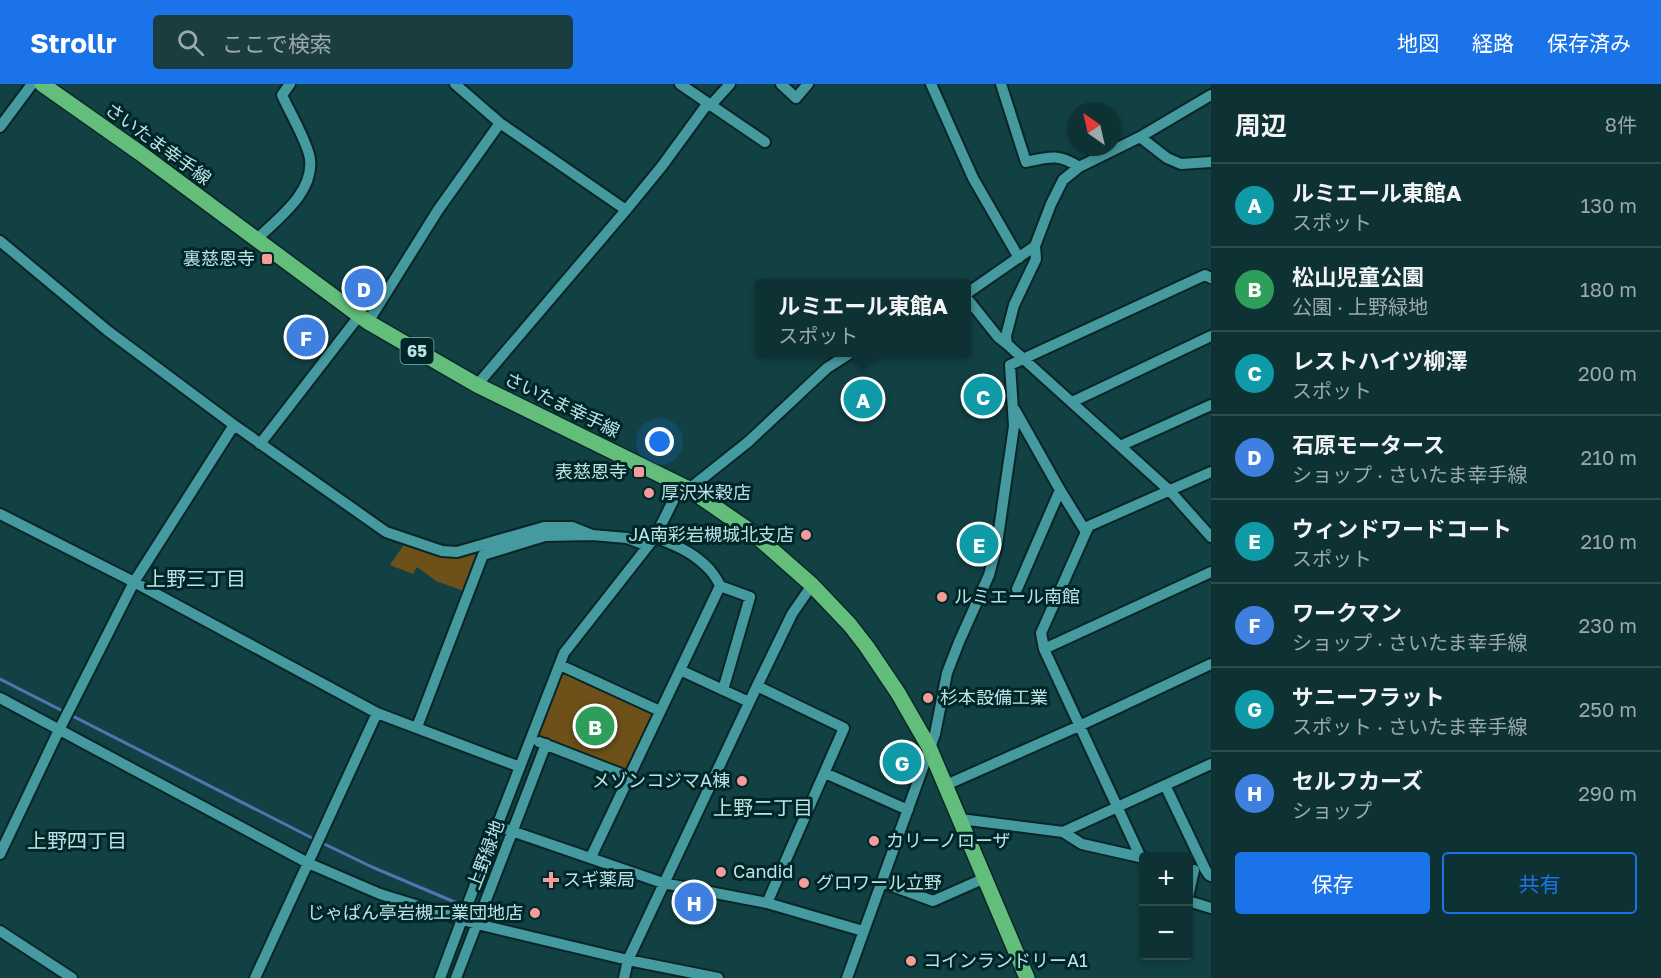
<!DOCTYPE html>
<html lang="ja">
<head>
<meta charset="utf-8">
<style>
  body { margin:0; font-family:"Golos Text","Noto Sans JP",sans-serif; background:#1c3d3f; color:#f1f3f6 }
  .controls { position:absolute; right:18px; bottom:18px; display:grid; overflow:hidden; border-radius:6px; box-shadow:0 3px 9px #0003 }
  .controls button { width:54px; height:54px; display:grid; place-items:center; padding:0; border:0; border-bottom:2px solid #2e4c4e; background:#0e3133; color:#f1f3f6; font:30px sans-serif }
  .compass { position:absolute; left:1067px; top:18px; width:54px; height:54px; border-radius:50%; background:#0e3133; box-shadow:0 3px 9px #0003; rotate:326deg }
  .you { position:absolute; left:660px; top:358px; width:21px; height:21px; margin:-15px; border:4px solid #fff; border-radius:50%; background:#1a73e8; box-shadow:0 0 0 9px #1a73e833 }
  .badge { display:grid; place-items:center; width:39px; height:39px; border-radius:50%; background:#1a73e8; color:#fff; font-size:20px; font-weight:700 }
  .pin { position:absolute; translate:-50% -50%; border:3px solid #fff; box-shadow:0 2px 6px #0006 }
  .popup { position:absolute; left:755px; top:195px; width:216px; height:78px; box-sizing:border-box; display:grid; place-content:center; border-radius:6px; background:#0e3133; filter:drop-shadow(0 2px 4px #0005); font-size:20px; white-space:nowrap; color:#9ba9ac }
  .popup b { font-size:22px; color:#f1f3f6 }
  .popup::after { content:''; position:absolute; left:50%; top:100%; margin-left:-12px; border:12px solid transparent; border-top-color:#0e3133 }
  .list { margin:0; padding:0; list-style:none }
  h2 { display:flex; justify-content:space-between; align-items:center; height:78px; margin:0; padding:0 24px; font-size:26px }
  h2 small { font-size:20px; font-weight:400; color:#9ba9ac }
  .list li { display:grid; grid-template-columns:39px 1fr auto; gap:18px; align-items:center; box-sizing:border-box; height:84px; padding:0 24px; border-top:2px solid #2e4c4e }
  .list b { display:block; font-size:22px; white-space:nowrap }
  .list p { margin:0; font-size:20px; white-space:nowrap; color:#9ba9ac }
  .list em { font-size:20px; font-style:normal; color:#9ba9ac }
  .actions { display:flex; gap:12px; padding:18px 24px }
  .actions a { flex:1; padding:14px 0; border:2px solid #1a73e8; border-radius:6px; text-align:center; font-size:21px; color:#1a73e8 }
  .actions .main { background:#1a73e8; color:#fff }
  .icon { flex:none; width:33px; height:33px; fill:none; stroke:currentColor; stroke-width:2; stroke-linecap:round; stroke-linejoin:round }
  .map { position:relative; flex:none; width:1211px; height:894px; overflow:hidden }
  header { display:flex; align-items:center; gap:36px; box-sizing:border-box; height:84px; padding:0 30px; background:#1a73e8; color:#fff }
  header strong { font-size:28px }
  nav { display:flex; gap:33px; margin-inline-start:auto; font-size:21px }
  .search { width:420px; height:54px; background:#1c3d3f; display:flex; align-items:center; gap:15px; box-sizing:border-box; padding:0 21px; border-radius:6px; color:#9ba9ac; font-size:22px }
  main { display:flex }
  aside { flex:1; background:#0e3133 }
  .map>svg:first-child { display:block }
</style>
</head>
<body>
<header>
<strong>Strollr</strong>
<div class="search"><svg class="icon" aria-label="search" viewBox="0 0 24 24"><circle cx="10" cy="10" r="6"/><path d="M15 15l6 6"/></svg>ここで検索</div>
<nav><a>地図</a><a>経路</a><a>保存済み</a></nav>
</header>
<main>
<div class="map">
<svg width="1211" height="894" viewBox="0 0 1211 894">
  <rect width="100%" height="100%" fill="#124144"/>
  <path fill="#6e5119" d="M405 459 435 470 455 474 482 467 464 507 436 497 417 483 413 490 390 481Z
    M566 589 650 627 652 632 629 683 624 687 542 655 538 651 560 593Z"/>
  <g fill="none" stroke-linecap="round" stroke-linejoin="round">
    <path stroke="#5175b0" stroke-width="3" d="M0 595 314 755 372 783 457 819"/>
    <defs>
      <path id="minor" d="M455 0 500 39 626 126
        M680 0 765 58
        M781 0 796 14 808 0
        M931 0 973 94 1019 174
        M1001 0 1026 78C1048 73 1059 69 1079 83
        M1211 11 1140 53 1079 83 1063 96 1051 120 1035 162 1036 175 1014 221 1006 252 1007 260 1170 407 1211 453
        M711 21 730 0
        M0 43 32 0
        M1140 53 1167 74 1181 80 1211 78
        M256 156C278 134 314 109 310 75 308 59 289 27 282 11L290 0
        M0 157 108 247 234 341 386 448 442 467 457 468 544 443H572L592 451
        M966 210 1035 162
        M966 213 998 253 1007 260
        M368 238 438 126 500 39
        M477 301 626 126 662 82 708 19
        M1072 318 1211 252
        M1015 326 1060 406 1086 448
        M260 360 359 232
        M1120 362 1211 321
        M689 405 748 358 827 284 852 268
        M0 430 134 498 377 629 520 683
        M655 453C678 463 692 467 710 486 714 491 718 496 720 502L750 513 723 606
        M1017 505 1060 406
        M1044 565 1211 488
        M560 581 660 627
        M680 586 749 618
        M757 602 844 644 767 819
        M0 614 308 779 380 810 477 840 628 876 718 894
        M417 643 483 471 545 452 592 451 627 454 648 462
        M539 658 629 693
        M825 689 908 726
        M946 701 1079 642 1211 580
        M1165 701 1205 785 1209 791 1211 792
        M960 735 1063 748 1082 760 1144 774
        M497 742 663 799 767 819 863 847
        M1063 748 1211 680
        M0 770 59 646 134 498 234 341
        M591 773 720 502
        M1141 774 1044 565 1041 549 1086 448 1089 442 1211 388
        M881 798 933 817 985 794
        M1188 813 1194 786
        M1188 817 1211 824
        M0 847 72 894
        M255 894 377 629
        M440 894 497 742 564 569 655 453 681 401
        M456 894 546 660
        M624 894 628 876 757 602 792 530 812 501
        M847 894 935 650 947 589 959 558 989 491 997 460 1014 342 1010 281 1205 191 1211 194"/>
      <path id="major" d="M42 0 140 69 368 238 477 301 689 405 753 449 812 501 850 541 867 563 898 609 929 663 1027 894"/>
    </defs>
    <use href="#minor" stroke="#0a2527" stroke-width="14"/>
    <use href="#major" stroke="#0a2527" stroke-width="18"/>
    <use href="#minor" stroke="#449a9f" stroke-width="10"/>
    <use href="#major" stroke="#62be7a" stroke-width="15"/>
  </g>
  <g fill="#f59b9a" stroke="#012628" stroke-width="2">
    <rect x="261" y="169" width="12" height="12" rx="3"/>
    <rect x="633" y="382" width="12" height="12" rx="3"/>
    <circle cx="649" cy="409" r="6"/>
    <circle cx="806" cy="451" r="6"/>
    <circle cx="942" cy="513" r="6"/>
    <circle cx="928" cy="614" r="6"/>
    <circle cx="742" cy="697" r="6"/>
    <circle cx="874" cy="757" r="6"/>
    <circle cx="721" cy="788" r="6"/>
    <path d="M548 787h6v6h6v6h-6v6h-6v-6h-6v-6h6z"/>
    <circle cx="804" cy="799" r="6"/>
    <circle cx="535" cy="829" r="6"/>
    <circle cx="911" cy="877" r="6"/>
  </g>
  <g text-anchor="middle" stroke-width="6" stroke-linejoin="round" paint-order="stroke">
    <rect fill="#012628" stroke="#83aaac" stroke-width="1.5" x="400.5" y="254" width="33" height="26" rx="4.5"/>
    <g font-size="16" font-weight="bold" fill="#bbe3e5">
      <text x="417" y="273">65</text>
    </g>
    <g font-size="18" fill="#bbe3e5" stroke="#012628">
      <text transform="translate(158 60) rotate(36)" y="6">さいたま幸手線</text>
      <text transform="translate(562 321) rotate(26)" y="6">さいたま幸手線</text>
      <text transform="translate(486 771) rotate(-69)" y="6">上野緑地</text>
    </g>
    <g font-size="18" fill="#bbe3e5" stroke="#012628" text-anchor="start">
      <text x="255" y="181" text-anchor="end">裏慈恩寺</text>
      <text x="627" y="394" text-anchor="end">表慈恩寺</text>
      <text x="661" y="415">厚沢米穀店</text>
      <text x="794" y="457" text-anchor="end">JA南彩岩槻城北支店</text>
      <text x="954" y="519">ルミエール南館</text>
      <text x="940" y="620">杉本設備工業</text>
      <text x="730" y="703" text-anchor="end">メゾンコジマA棟</text>
      <text x="886" y="763">カリーノローザ</text>
      <text x="733" y="794">Candid</text>
      <text x="563" y="802">スギ薬局</text>
      <text x="816" y="805">グロワール立野</text>
      <text x="523" y="835" text-anchor="end">じゃぱん亭岩槻工業団地店</text>
      <text x="923" y="883">コインランドリーA1</text>
    </g>
    <g font-size="20" fill="#bbe3e5" stroke="#012628">
      <text x="196" y="502">上野三丁目</text>
      <text x="763" y="731">上野二丁目</text>
      <text x="77" y="764">上野四丁目</text>
    </g>
  </g>
</svg>
<div class="controls">
<button>+</button>
<button>−</button>
</div>
<svg class="compass" viewBox="-18 -18 36 36"><path d="M0-13l5 13h-10z" fill="#e53935"/><path d="M0 13l5-13h-10z" fill="#9ba9ac"/></svg>
<div class="you"></div>
<div class="pin badge" style="left:863px;top:315px;background:#0f9aa8">A</div>
<div class="popup"><b>ルミエール東館A</b>スポット</div>
<div class="pin badge" style="left:595px;top:642px;background:#2e9e5b">B</div>
<div class="pin badge" style="left:983px;top:312px;background:#0f9aa8">C</div>
<div class="pin badge" style="left:364px;top:204px;background:#3f7fe0">D</div>
<div class="pin badge" style="left:979px;top:460px;background:#0f9aa8">E</div>
<div class="pin badge" style="left:306px;top:253px;background:#3f7fe0">F</div>
<div class="pin badge" style="left:902px;top:678px;background:#0f9aa8">G</div>
<div class="pin badge" style="left:694px;top:818px;background:#3f7fe0">H</div>
</div>
<aside>
<h2>周辺<small>8件</small></h2>
<ul class="list">
<li><span class="badge" style="background:#0f9aa8">A</span><div><b>ルミエール東館A</b><p>スポット</p></div><em>130 m</em></li>
<li><span class="badge" style="background:#2e9e5b">B</span><div><b>松山児童公園</b><p>公園 · 上野緑地</p></div><em>180 m</em></li>
<li><span class="badge" style="background:#0f9aa8">C</span><div><b>レストハイツ柳澤</b><p>スポット</p></div><em>200 m</em></li>
<li><span class="badge" style="background:#3f7fe0">D</span><div><b>石原モータース</b><p>ショップ · さいたま幸手線</p></div><em>210 m</em></li>
<li><span class="badge" style="background:#0f9aa8">E</span><div><b>ウィンドワードコート</b><p>スポット</p></div><em>210 m</em></li>
<li><span class="badge" style="background:#3f7fe0">F</span><div><b>ワークマン</b><p>ショップ · さいたま幸手線</p></div><em>230 m</em></li>
<li><span class="badge" style="background:#0f9aa8">G</span><div><b>サニーフラット</b><p>スポット · さいたま幸手線</p></div><em>250 m</em></li>
<li><span class="badge" style="background:#3f7fe0">H</span><div><b>セルフカーズ</b><p>ショップ</p></div><em>290 m</em></li>
</ul>
<div class="actions"><a class="main">保存</a><a>共有</a></div>
</aside>
</main>
</body>
</html>
